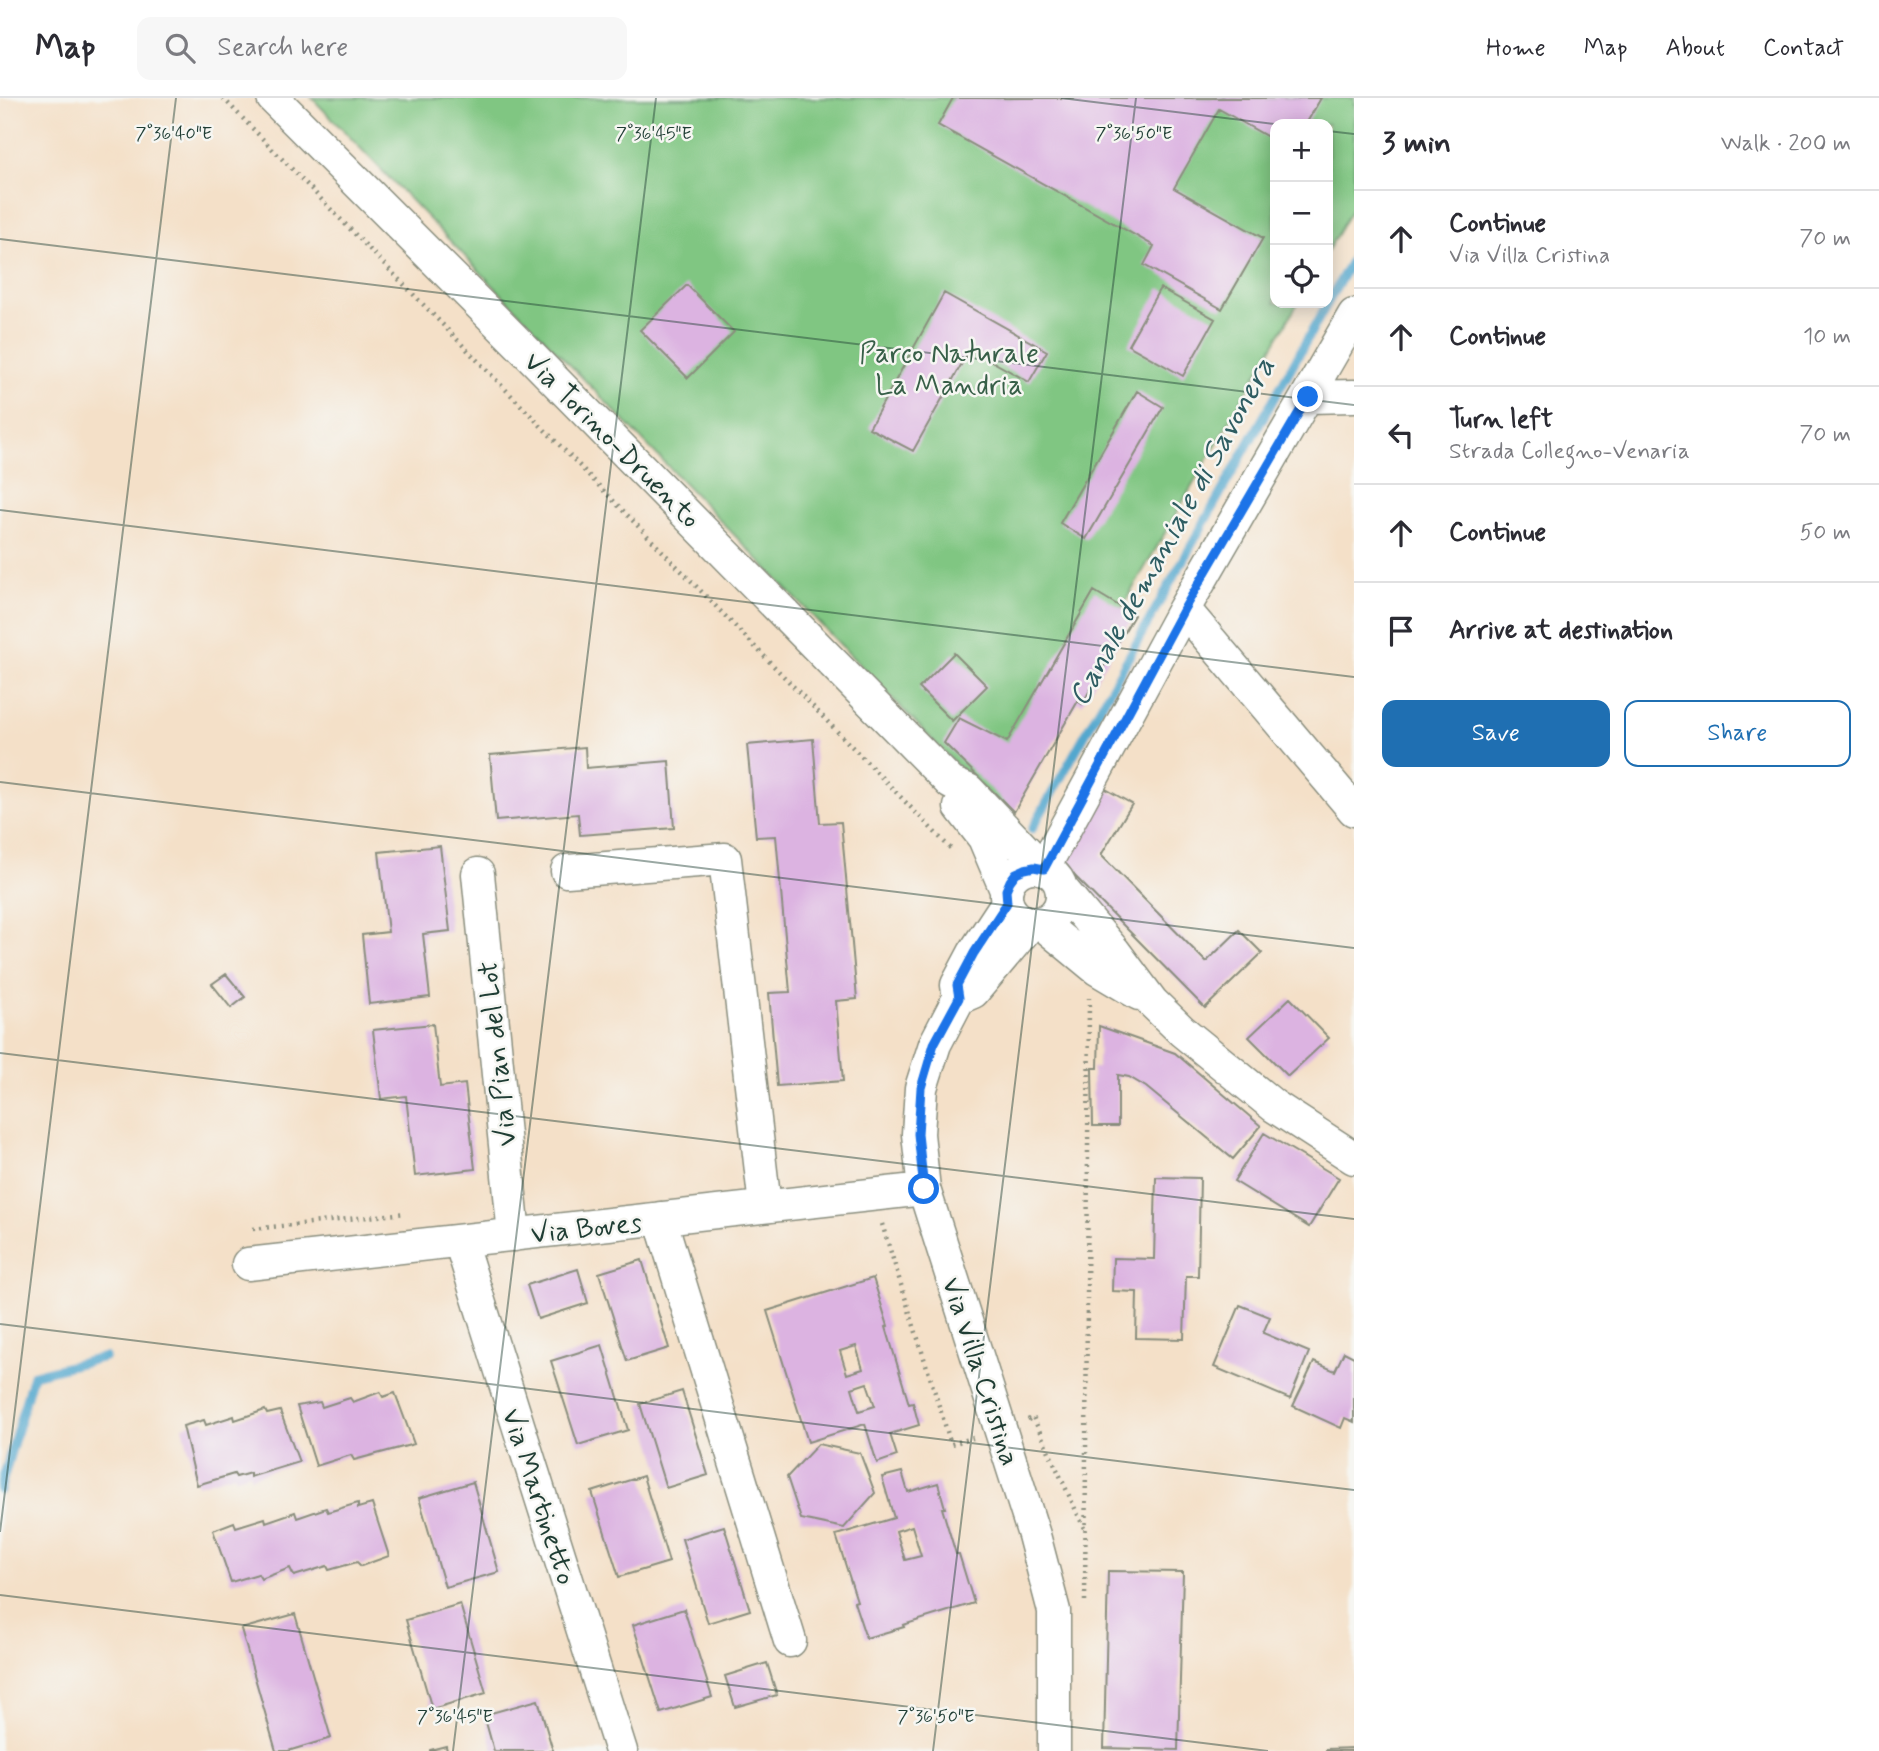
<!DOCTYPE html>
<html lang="en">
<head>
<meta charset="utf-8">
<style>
  body { margin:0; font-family:Mynerve,sans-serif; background:#f7f7f7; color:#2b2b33 }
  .controls { position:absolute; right:21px; top:21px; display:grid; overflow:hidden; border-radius:14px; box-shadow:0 4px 18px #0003 }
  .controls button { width:63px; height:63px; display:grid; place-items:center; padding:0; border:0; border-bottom:2px solid #e1e1e2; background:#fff; color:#2b2b33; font:35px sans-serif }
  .stop { position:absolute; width:21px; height:21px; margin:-16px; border:5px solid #1a73e8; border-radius:50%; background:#fff }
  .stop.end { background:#1a73e8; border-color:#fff; box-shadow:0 2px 7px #0008 }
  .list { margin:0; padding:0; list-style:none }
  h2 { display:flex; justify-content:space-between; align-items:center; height:91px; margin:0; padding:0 28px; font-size:30px }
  h2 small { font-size:23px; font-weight:400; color:#7c7c81 }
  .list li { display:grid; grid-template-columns:46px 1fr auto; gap:21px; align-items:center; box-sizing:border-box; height:98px; padding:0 28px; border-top:2px solid #e1e1e2 }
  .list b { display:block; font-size:26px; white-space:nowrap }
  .list p { margin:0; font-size:23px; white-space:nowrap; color:#7c7c81 }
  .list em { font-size:23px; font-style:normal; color:#7c7c81 }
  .actions { display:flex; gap:14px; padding:21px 28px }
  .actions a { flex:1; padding:16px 0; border:2px solid #1f6fb2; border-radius:14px; text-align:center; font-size:24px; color:#1f6fb2 }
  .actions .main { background:#1f6fb2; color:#fff }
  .icon { flex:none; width:38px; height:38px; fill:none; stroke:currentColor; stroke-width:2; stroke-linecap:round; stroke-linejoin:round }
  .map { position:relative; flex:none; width:1354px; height:1653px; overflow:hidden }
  header { display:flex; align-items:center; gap:42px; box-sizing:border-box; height:98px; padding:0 35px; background:#fff; border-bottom:2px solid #e1e1e2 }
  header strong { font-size:33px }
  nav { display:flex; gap:38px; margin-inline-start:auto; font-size:24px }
  .search { width:490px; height:63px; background:#f7f7f7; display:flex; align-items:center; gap:18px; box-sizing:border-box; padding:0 24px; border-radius:14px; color:#7c7c81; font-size:26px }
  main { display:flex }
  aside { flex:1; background:#fff }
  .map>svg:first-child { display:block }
</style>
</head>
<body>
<header>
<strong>Map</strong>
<div class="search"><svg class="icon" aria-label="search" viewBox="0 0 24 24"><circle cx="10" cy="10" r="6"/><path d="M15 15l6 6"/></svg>Search here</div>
<nav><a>Home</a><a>Map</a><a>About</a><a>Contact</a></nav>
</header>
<main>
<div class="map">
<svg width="1354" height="1653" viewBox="0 0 1354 1653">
  <rect width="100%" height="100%" fill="#f6f6f2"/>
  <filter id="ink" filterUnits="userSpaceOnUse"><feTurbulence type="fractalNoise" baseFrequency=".0143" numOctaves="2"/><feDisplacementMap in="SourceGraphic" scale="14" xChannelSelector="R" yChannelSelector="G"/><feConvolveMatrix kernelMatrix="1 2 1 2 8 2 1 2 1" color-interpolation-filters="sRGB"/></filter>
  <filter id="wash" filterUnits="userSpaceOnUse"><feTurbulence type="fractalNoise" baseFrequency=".00686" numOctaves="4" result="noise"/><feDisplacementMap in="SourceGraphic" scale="28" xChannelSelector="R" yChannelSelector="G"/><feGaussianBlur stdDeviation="1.57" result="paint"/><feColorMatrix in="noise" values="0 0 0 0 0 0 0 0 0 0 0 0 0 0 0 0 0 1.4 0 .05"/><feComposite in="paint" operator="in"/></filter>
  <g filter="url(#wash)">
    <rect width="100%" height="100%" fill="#f4e0c8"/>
    <path fill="#80c682" stroke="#50825b" stroke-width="2" d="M312 0H1354V107L1328 152V26H1275V205H1298L1003 715Z"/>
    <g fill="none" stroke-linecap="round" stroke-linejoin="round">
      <path stroke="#52a7ce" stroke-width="9" d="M1032 731 1354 158
        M0 1392 33 1277 105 1259"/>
    </g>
    <g id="blocks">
      <path fill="#dcb3e1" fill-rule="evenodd" d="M953 0H1321L1306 26H1275V43L1219 11 1174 90 1263 140 1222 211 1144 167 1154 148 938 27Z
        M687 187 734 234 688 280 640 232Z
        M1160 190 1215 221 1183 278 1128 247Z
        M944 195 1047 253 1029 284 970 251 913 353 869 330Z
        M1137 293 1163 309 1086 441 1060 425Z
        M1094 493 1134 517 1082 606 1078 603 1014 714 944 645 959 620 1007 644Z
        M954 555 987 588 952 623 919 590Z
        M813 641 820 725 841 724 857 901 836 903 843 983 777 988 769 895 790 894 776 738 756 739 747 647Z
        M585 649 586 670 669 663 674 730 580 737 578 716 496 723 490 657Z
        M1104 690 1132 706 1101 757 1206 864 1239 832 1262 855 1205 910 1060 763Z
        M440 748 450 833 423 836 430 899 369 906 362 837 388 834 379 754Z
        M226 876 245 899 231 910 212 886Z
        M1290 900 1329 940 1288 978 1249 939Z
        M433 926 440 989 465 986 475 1071 415 1078 406 998 381 1001 373 932Z
        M1099 928 1175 955 1261 1028 1233 1061 1146 989 1129 979 1118 977V1028H1093L1092 970H1098Z
        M1264 1035 1339 1080 1309 1129 1234 1083Z
        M1156 1079 1200 1080 1198 1178H1186L1184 1241 1136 1240 1137 1194 1112 1193 1113 1160 1154 1161Z
        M642 1162 669 1250 627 1263 599 1175Z
        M578 1171 588 1205 538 1221 527 1187Z
        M873 1180 888 1228 886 1229 909 1306 913 1305 919 1327 890 1336 897 1358 877 1365 865 1326 808 1344 767 1213ZM856 1248 863 1271 847 1276 840 1253ZM867 1285 875 1308 859 1313 852 1290Z
        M1240 1207 1270 1219 1263 1235 1309 1254 1290 1301 1214 1269Z
        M602 1247 628 1332 578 1347 551 1263Z
        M1344 1254 1354 1259V1324L1345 1320 1341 1330 1293 1308 1314 1264 1335 1273Z
        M682 1293 708 1377 666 1390 640 1306Z
        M380 1294 383 1299 395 1295 414 1346 354 1362 351 1357 316 1368 297 1308 320 1304 322 1309 350 1300 353 1304Z
        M265 1312 267 1316 280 1313 299 1364 250 1379V1375L236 1379 234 1376 197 1387 183 1328 204 1322 206 1327 234 1318 235 1322Z
        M818 1346 860 1355 875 1395 844 1430 801 1421 787 1379Z
        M902 1374 908 1394 938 1385 945 1410H942L956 1456H959L974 1505 903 1527 904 1529 866 1540 854 1504 857 1503 836 1437 894 1420 882 1379ZM912 1428 921 1458 905 1462 896 1433Z
        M643 1378 669 1464 619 1479 592 1394Z
        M473 1384 499 1474 445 1489 419 1400Z
        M358 1405V1410L372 1406 389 1458 361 1468 357 1464 329 1472 327 1468 294 1478 290 1470 261 1481 258 1476 231 1484 213 1432 234 1424 236 1429 265 1420 266 1424 295 1414 297 1420 326 1410 328 1414Z
        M724 1428 750 1512 708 1525 682 1441Z
        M1108 1473 1183 1474 1178 1652 1104 1650Z
        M460 1506 486 1595 432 1611 406 1522Z
        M684 1511 712 1599 661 1615 633 1527Z
        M295 1516 331 1640 288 1653H276L241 1531Z
        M767 1565 777 1597 735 1609 725 1578Z
        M538 1602 553 1653H494L484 1617Z
        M446 1648 447 1653H430V1652Z
        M1354 1650V1653H1326V1651Z"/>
    </g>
  </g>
  <g filter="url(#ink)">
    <use href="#blocks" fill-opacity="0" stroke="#8a8e7e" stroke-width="2"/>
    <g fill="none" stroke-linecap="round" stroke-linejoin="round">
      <defs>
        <path id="minor" d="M273 0 519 246 951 685 968 692 1043 771
          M1308 299 1354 298
          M1184 511 1354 712
          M960 709 984 740 1006 792
          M1006 797a28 28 0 1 1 56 0a28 28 0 1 1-56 0Z
          M1043 771 1184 511 1354 217
          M567 773 725 761 765 1108
          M478 776 514 1137
          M1061 790 1114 853 1152 904 1182 933 1274 1008 1354 1060
          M1007 805 974 855 957 887 959 900 935 946 921 990 918 1036 924 1091 1034 1437 1054 1513V1653
          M1040 824 1097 871 1139 896
          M959 900 973 894 1031 825
          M660 1120 790 1543
          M460 1143 621 1653
          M248 1166 924 1091"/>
      </defs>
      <use href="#minor" stroke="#8a8e7e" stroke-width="35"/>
      <path stroke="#8a8e7e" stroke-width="4.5" stroke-dasharray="2 5" stroke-linecap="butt" d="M223 0 953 753
        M882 1126 951 1346 973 1340
        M253 1131 406 1115
        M1028 1322 1033 1319 1084 1430
        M1085 1503 1089 900"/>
      <use href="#minor" stroke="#fff" stroke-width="32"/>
    </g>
  </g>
  <g fill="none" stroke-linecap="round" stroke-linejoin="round" filter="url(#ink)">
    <path stroke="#1a73e8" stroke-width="9" d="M924 1091 918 1036 921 990 934 946 959 900 957 887 974 855 1007 805 1006 792 1010 783 1016 775 1025 771 1034 769 1044 771 1184 511 1308 299"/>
  </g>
  <path fill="none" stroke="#1f3d34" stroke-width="2" stroke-opacity="0.45" d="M1061 0 1275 26M1328 33 1354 36M0 141 1354 307M0 412 1354 579M0 684 1354 850M0 955 1354 1121M0 1226 1354 1392M0 1434 176 0M0 1497 1268 1653M453 1653 656 0M933 1653 1136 0"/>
  <g text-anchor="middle" stroke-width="5" stroke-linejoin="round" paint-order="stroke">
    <g font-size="28" fill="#375f48" stroke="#f6f6f2">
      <text x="949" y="264">Parco Naturale<tspan x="949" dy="32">La Mandria</tspan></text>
    </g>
    <g font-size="28" fill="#1f3d34" stroke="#f6f6f2">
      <text transform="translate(613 341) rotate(45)" y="10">Via Torino-Druento</text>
      <text transform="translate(496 956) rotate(-96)" y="10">Via Pian del Lot</text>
      <text transform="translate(586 1129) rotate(-6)" y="10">Via Boves</text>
      <text transform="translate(982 1273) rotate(72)" y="10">Via Villa Cristina</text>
      <text transform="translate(540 1398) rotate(72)" y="10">Via Martinetto</text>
    </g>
    <g font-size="30" font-style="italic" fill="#2e5d62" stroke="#f6f6f2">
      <text transform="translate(1171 433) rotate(-61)" y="10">Canale demaniale di Savonera</text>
    </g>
  </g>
  <g font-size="18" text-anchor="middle" fill="#1f3d34" stroke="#f6f6f2" stroke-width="5" stroke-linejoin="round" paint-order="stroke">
    <text x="174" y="41">7°36'40"E</text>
    <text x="654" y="41">7°36'45"E</text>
    <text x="1134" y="41">7°36'50"E</text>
    <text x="455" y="1624">7°36'45"E</text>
    <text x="936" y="1624">7°36'50"E</text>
  </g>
</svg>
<div class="controls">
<button>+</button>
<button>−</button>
<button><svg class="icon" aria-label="locate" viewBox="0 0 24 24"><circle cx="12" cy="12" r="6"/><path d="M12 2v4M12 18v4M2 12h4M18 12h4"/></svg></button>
</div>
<div class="stop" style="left:924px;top:1091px"></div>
<div class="stop end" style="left:1308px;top:299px"></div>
</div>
<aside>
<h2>3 min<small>Walk · 200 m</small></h2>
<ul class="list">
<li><svg class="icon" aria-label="ahead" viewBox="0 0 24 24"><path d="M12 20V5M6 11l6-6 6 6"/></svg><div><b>Continue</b><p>Via Villa Cristina</p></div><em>70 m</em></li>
<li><svg class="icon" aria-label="ahead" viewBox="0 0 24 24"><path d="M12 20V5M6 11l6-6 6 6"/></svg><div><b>Continue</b></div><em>10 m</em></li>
<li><svg class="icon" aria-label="left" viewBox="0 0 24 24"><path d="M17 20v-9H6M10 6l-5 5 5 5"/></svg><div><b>Turn left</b><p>Strada Collegno-Venaria</p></div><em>70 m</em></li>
<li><svg class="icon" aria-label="ahead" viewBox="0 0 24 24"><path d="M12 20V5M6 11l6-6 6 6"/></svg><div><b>Continue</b></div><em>50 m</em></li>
<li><svg class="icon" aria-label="arrive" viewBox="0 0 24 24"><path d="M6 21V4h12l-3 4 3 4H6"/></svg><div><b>Arrive at destination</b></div></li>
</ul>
<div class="actions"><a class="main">Save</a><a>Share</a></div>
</aside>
</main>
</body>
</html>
